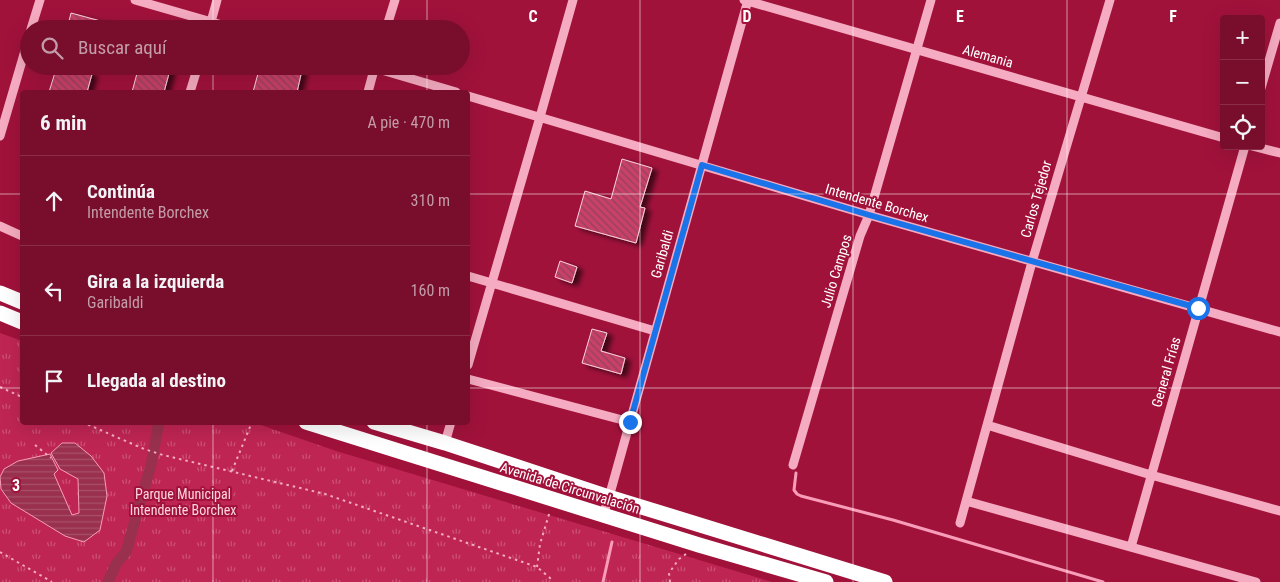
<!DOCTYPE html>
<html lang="es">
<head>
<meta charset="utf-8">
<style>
  body { margin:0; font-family:"Roboto Condensed",sans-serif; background:#801c38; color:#f1f3f6 }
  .controls { position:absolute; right:15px; top:15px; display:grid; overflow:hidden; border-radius:5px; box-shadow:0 5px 20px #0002 }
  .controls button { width:45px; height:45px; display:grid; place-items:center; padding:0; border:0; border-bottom:1px solid #8a2e48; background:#790e2c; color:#f1f3f6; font:25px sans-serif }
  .stop { position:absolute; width:15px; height:15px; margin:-11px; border:4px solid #1a73e8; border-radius:50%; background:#fff }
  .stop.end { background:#1a73e8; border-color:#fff; box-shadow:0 1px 5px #0008 }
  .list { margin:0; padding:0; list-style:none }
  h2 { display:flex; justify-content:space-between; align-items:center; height:65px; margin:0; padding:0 20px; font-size:21px }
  h2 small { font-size:16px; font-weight:400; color:#c39ca9 }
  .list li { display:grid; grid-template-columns:32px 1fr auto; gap:15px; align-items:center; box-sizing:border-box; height:90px; padding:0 20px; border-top:1px solid #8a2e48 }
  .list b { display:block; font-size:19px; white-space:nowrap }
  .list p { margin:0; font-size:16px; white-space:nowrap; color:#c39ca9 }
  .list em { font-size:16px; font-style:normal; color:#c39ca9 }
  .icon { flex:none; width:28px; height:28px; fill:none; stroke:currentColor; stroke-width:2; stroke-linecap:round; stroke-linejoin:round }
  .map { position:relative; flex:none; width:1280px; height:582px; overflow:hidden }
  .search { position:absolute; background:#790e2c; box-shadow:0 5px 20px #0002; left:20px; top:20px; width:450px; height:55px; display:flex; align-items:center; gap:12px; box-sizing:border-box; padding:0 18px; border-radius:28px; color:#c39ca9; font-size:19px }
  .panel { position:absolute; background:#790e2c; box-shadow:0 5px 20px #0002; left:20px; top:90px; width:450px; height:335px; border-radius:5px }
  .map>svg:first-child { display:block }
</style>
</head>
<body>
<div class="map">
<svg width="1280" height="582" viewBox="0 0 1280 582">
  <defs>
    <pattern id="grass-tufts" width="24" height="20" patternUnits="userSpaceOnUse" patternTransform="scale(1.25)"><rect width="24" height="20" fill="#bf2553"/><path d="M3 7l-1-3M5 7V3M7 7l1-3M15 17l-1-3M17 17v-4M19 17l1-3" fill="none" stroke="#cc5175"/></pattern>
    <pattern id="water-rules" width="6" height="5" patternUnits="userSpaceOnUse" patternTransform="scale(1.25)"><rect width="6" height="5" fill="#99314e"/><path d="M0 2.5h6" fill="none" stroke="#a85069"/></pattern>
    <pattern id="building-back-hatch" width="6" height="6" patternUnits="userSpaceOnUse" patternTransform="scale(1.25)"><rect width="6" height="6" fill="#c93f68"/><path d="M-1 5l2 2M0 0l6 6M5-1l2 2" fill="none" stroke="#91455b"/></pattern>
    <filter id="shadow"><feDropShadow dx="5.5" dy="3" stdDeviation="2.5" flood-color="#0009"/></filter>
  </defs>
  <rect width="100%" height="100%" fill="#a1123b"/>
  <path fill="url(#grass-tufts)" d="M0 333 22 341V422L255 423 336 451 772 582H0Z"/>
  <path fill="url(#water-rules)" stroke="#f89db9" d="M62 443H75L91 456 104 473 107 496 100 530 84 542 65 536 11 503 1 489 0 477 4 469 18 461 50 454 58 470 54 474 72 515 79 513 78 479 60 469 51 453Z"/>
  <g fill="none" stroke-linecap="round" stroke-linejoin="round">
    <path stroke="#f89db9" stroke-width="3" d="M796 473 794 490 797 494 801 496 893 520 1103 582
      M603 582 612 542"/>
    <path stroke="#99314e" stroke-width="11" d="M108 582 116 564 126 552 151 465 159 422"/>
  </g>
  <path fill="url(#building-back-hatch)" stroke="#fed4e0" filter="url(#shadow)" d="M71 13 119 26V29H67Z
    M57 66H89L88 73 92 74 87 92H49Z
    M139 66H171L164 92H132Z
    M260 66H289L302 70 297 92H253Z
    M622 159 652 168 640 207 645 208 636 243 575 226 585 191 611 199Z
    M560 261 577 267 572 283 555 277Z
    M592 329 607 333 601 351 625 358 621 374 582 363Z"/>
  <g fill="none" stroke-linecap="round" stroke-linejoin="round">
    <path stroke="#f5abc1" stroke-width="2" stroke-dasharray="2.5 4" stroke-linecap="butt" d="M0 387 22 397
      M82 422 144 449 163 455 325 494 537 567 550 578 551 582
      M35 445 51 458
      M232 471 252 422
      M0 552 52 582
      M537 567 540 544 550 511
      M670 582 669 573 679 559 686 554"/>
    <path stroke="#f5abc1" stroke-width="9" d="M135 0 236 29
      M744 0 1224 138
      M31 29 40 0
      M209 29 217 0
      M386 29 395 0
      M368 66 456 92
      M1261 88 1280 23
      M190 92 198 66
      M368 92 375 66
      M468 96 869 215 1280 332
      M0 136 29 37
      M1252 146 1280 153
      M0 226 22 236
      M468 276 655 331
      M468 365 540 117 573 0
      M468 379 630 422
      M987 425 1151 475 1280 511
      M445 443 451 422
      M793 465 860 236 869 215 931 0
      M966 501 1256 582
      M603 515 609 497 748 0
      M960 523 1032 262 1110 0
      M1131 547 1245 146"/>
    <path stroke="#fff" stroke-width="15" d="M0 293 22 302
      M0 313 22 322
      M306 422 699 545 826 582
      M374 422 445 443 609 497 885 582"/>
  </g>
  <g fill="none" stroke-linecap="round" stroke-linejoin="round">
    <path stroke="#1a73e8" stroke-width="6" d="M630 422 702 165 869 215 1198 308"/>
  </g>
  <path fill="none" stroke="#fff" stroke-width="1" stroke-opacity="0.55" d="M213 0V29M427 0V29M640 0V582M853 0V582M1067 0V582M213 66V92M427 66V92M0 194H22M468 194H1280M0 388H22M468 388H1280M213 422V582M427 422V582"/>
  <g text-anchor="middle" stroke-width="4" stroke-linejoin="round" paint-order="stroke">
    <g font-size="14" fill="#fff" stroke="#a1123b">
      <text transform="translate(988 56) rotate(16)" y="5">Alemania</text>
      <text transform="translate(1036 199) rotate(-74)" y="5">Carlos Tejedor</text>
      <text transform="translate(877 203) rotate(16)" y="5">Intendente Borchex</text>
      <text transform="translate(662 254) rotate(-74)" y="5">Garibaldi</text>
      <text transform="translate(836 271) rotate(-73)" y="5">Julio Campos</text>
      <text transform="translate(1166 372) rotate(-74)" y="5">General Frías</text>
      <text transform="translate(570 488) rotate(17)" y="5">Avenida de Circunvalación</text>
    </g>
    <g font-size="14" fill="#fed4e0" stroke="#a1123b">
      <text x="183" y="499">Parque Municipal<tspan x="183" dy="16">Intendente Borchex</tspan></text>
    </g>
  </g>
  <g font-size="16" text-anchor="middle" font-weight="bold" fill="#fff" stroke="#a1123b" stroke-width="4" stroke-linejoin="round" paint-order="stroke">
    <text x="533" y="22">C</text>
    <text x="747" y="22">D</text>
    <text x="960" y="22">E</text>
    <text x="1173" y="22">F</text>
    <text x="16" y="491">3</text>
  </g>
</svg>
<div class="controls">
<button>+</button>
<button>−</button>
<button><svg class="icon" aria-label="locate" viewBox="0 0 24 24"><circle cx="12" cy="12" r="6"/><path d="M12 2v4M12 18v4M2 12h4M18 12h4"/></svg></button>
</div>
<div class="stop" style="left:1198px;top:308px"></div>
<div class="stop end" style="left:630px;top:422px"></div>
<div class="search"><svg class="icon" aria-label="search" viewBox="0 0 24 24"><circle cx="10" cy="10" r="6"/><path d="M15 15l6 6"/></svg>Buscar aquí</div>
<section class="panel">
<h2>6 min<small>A pie · 470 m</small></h2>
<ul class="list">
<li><svg class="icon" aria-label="ahead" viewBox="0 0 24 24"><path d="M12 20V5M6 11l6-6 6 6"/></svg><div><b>Continúa</b><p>Intendente Borchex</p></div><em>310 m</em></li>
<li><svg class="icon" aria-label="left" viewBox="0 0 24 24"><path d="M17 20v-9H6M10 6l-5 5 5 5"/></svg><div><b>Gira a la izquierda</b><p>Garibaldi</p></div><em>160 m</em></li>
<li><svg class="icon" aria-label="arrive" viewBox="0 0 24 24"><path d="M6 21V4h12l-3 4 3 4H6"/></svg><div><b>Llegada al destino</b></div></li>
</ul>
</section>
</div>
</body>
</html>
